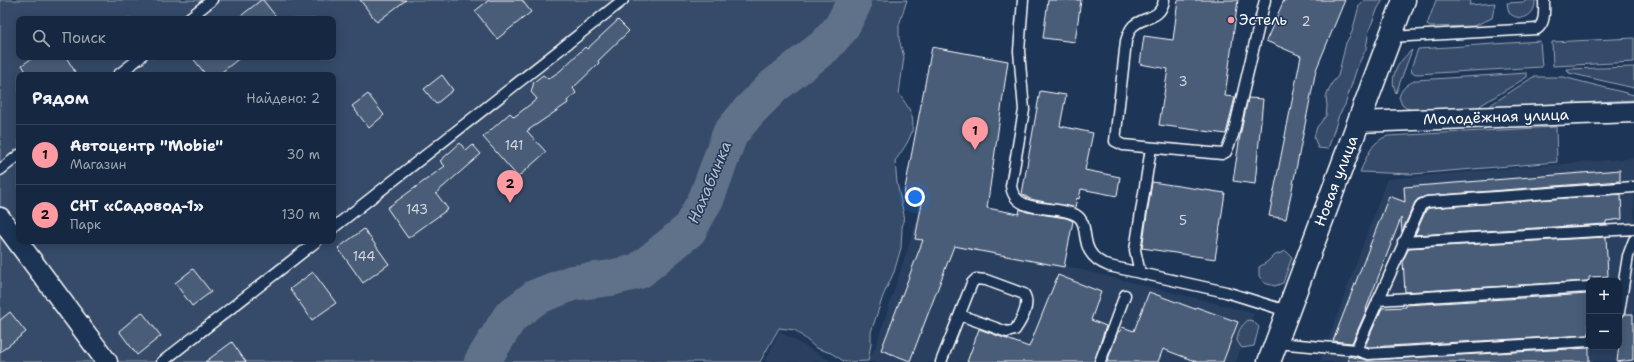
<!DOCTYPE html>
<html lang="ru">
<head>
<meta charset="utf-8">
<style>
  body { margin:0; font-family:"Shantell Sans",sans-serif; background:#23344c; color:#f1f3f6 }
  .controls { position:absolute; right:12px; bottom:12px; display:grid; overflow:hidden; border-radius:8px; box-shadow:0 2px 10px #0003 }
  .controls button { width:36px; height:36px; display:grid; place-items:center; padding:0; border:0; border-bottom:1px solid #35445a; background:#162841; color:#f1f3f6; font:20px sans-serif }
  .you { position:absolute; left:915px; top:197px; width:14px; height:14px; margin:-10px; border:3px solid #fff; border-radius:50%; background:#1a73e8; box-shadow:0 0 0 6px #1a73e833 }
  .badge { display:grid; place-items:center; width:26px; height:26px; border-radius:50%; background:#ff9aa2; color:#111; font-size:13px; font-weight:700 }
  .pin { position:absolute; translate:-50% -33px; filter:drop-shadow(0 1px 2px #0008) }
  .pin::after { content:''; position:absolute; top:21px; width:14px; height:12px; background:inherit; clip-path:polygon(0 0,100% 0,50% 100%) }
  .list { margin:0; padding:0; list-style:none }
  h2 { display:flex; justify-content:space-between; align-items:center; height:52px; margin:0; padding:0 16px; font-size:17px }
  h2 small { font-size:13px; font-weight:400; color:#9ea6b1 }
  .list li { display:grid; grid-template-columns:26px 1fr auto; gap:12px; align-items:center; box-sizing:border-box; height:60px; padding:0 16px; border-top:1px solid #35445a }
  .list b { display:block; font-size:15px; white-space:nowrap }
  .list p { margin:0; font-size:13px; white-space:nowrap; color:#9ea6b1 }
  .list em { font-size:13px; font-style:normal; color:#9ea6b1 }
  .icon { flex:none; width:22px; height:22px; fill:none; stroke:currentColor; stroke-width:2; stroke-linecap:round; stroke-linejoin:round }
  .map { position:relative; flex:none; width:1634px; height:362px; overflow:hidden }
  .search { position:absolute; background:#162841; box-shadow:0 2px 10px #0003; left:16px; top:16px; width:320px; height:44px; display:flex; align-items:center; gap:10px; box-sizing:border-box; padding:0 14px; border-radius:8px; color:#9ea6b1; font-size:15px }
  .panel { position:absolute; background:#162841; box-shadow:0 2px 10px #0003; left:16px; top:72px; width:320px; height:172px; border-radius:8px }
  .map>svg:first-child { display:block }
</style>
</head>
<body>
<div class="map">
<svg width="1634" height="362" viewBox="0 0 1634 362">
  <rect width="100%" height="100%" fill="#1d3557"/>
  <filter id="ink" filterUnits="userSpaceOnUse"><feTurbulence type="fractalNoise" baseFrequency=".025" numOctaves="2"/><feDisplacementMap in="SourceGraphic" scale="8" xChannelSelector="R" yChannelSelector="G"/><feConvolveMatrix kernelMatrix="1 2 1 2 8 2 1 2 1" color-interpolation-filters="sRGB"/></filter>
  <g filter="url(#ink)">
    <path fill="#2a4161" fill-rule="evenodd" d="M1634 158V361L1320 362 1387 179ZM1589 281H1619V347H1589Z
      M919 201 1062 265 1254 313 1236 362H867L876 346 916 223Z
      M779 331 832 362H765Z"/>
    <path fill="#364b69" stroke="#9aa5b4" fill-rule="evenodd" d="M0 0H907L899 25V39L904 57 899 94C903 100 909 107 911 114 918 131 904 148 895 161L897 183 904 215 902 228 901 248 894 272 883 296 871 332V344L868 361 845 362 831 353 816 348 795 330 779 328 760 362H0ZM19 19H333V57H19ZM19 75H333V241H19Z
      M1364 0H1383L1378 8 1369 30 1366 49 1358 65 1345 105 1339 115 1328 149 1318 148 1314 137 1317 127 1326 116 1327 106 1326 97 1332 83 1338 76 1346 43 1352 32 1359 6Z
      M1436 0H1471L1469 5 1495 3 1492 18 1474 26 1430 27 1427 25Z
      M1525 0H1535C1536 16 1521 23 1509 13L1507 3 1525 2Z
      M1634 38V62L1553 66 1552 42Z
      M1540 41 1542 67 1417 74 1412 73 1411 68 1418 49Z
      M1412 50 1396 93C1388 76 1399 61 1412 50Z
      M1634 67V88L1569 73 1567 69Z
      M1527 73V77L1478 107 1421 112 1406 108 1402 105 1399 97C1402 88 1406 85 1416 80Z
      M1533 77H1563L1634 95V100L1486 108Z
      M1556 127 1557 162 1413 174 1360 172C1367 157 1371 141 1388 136Z
      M1286 251 1292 257 1283 283 1275 286 1264 283 1259 276V267L1267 262 1273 256Z
      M1248 320 1253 321 1259 327 1254 346 1242 348 1237 341C1238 331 1240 327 1248 320Z"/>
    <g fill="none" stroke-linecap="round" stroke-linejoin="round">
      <path stroke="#617289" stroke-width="36" d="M482 362 510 317 536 297 572 283 611 278 639 271 689 230 707 197 730 134 749 111 774 86 825 46 841 28 853 5 852 0"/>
    </g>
    <path fill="#4a5d79" stroke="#fff" d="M261 0H263L278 19H237Z
      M360 0H406L377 22Z
      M489 0H522L531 12 497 39 475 11Z
      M1048 0H1081L1075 42 1043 38Z
      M1178 0H1238L1225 96 1235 97 1226 134 1159 125 1168 69 1140 64 1144 36 1173 40Z
      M1284 0H1345L1316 70 1286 219 1269 216 1301 56 1266 41Z
      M618 20 629 31 598 61 599 63 573 88 576 93 567 101 568 103 527 131 546 152 518 177 483 137 510 113 514 117 537 99 531 92 534 82 543 75 548 79 560 71 585 47 587 49Z
      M932 47 1008 61 987 208 1019 214 1020 209 1027 212 1066 218 1073 221 1064 267 954 246 910 361 881 350 923 240 915 239 922 203 903 199Z
      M34 57H66L77 75H28L22 65Z
      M192 57H241L218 75H206Z
      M442 75 453 90 436 104 424 89Z
      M1040 91 1066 95 1060 126 1093 133 1085 170 1120 177 1117 196 1081 189 1079 199 1077 198 1075 208 1030 199 1022 194Z
      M368 94 384 115 369 128 352 106Z
      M1248 98 1263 99 1255 184 1233 181 1240 136Z
      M460 143 466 151 473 145 481 154 436 193 448 209 408 238 387 208 445 166 440 161Z
      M1620 170V181L1427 196 1418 199 1415 202 1402 232 1401 218 1366 309H1367L1352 343 1333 341 1389 196 1405 202 1404 187Z
      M1152 182 1225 193 1215 259 1142 248Z
      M1621 194 1622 219 1606 221V224L1415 235 1426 210 1429 208Z
      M364 229 389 264 363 283 338 248Z
      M1606 237 1608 276 1589 277V281L1405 292 1403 260 1409 248Z
      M193 269 211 292 192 306 175 283Z
      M313 272 336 303 312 320 290 289Z
      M1058 275 1101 292 1091 320 1106 326 1094 362H967L979 329 1029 347Z
      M1149 292 1195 309 1196 307 1238 322 1223 362H1197L1163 349 1158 362H1107L1118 331 1120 332 1122 327 1134 331Z
      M1589 294V335L1369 347 1365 346 1382 308 1406 307V305Z
      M10 312 26 332 0 352V320Z
      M142 312 161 336 137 355 119 331Z
      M1625 314H1633V360L1617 362 1622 317Z
      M232 342 246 362H205Z
      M1589 348V362H1349L1348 356 1368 360Z"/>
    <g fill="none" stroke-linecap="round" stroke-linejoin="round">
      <defs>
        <path id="lane" d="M1023 0 1019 51 1024 110 1011 186C1015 216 1056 204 1076 215 1093 225 1074 253 1109 266L1226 292 1287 311
          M1164 0C1161 20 1144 16 1133 26 1129 30 1128 35 1126 41L1115 141 1123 145 1222 154 1226 152 1233 135 1265 0
          M188 19 212 0
          M1390 37 1537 29C1546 23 1544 10 1544 0
          M118 75 141 57
          M0 170 19 155
          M333 228 623 0
          M1403 242 1634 229
          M1140 273 1135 250 1151 148
          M1378 300 1589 287
          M1619 312 1628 256 1634 240
          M1276 343 1356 350 1368 354 1589 341
          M1356 350 1421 205 1427 202 1634 187
          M162 362 317 241
          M941 362 972 283 976 279 986 280 1024 294C1031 305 1021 321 1015 330L1007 332 960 315
          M1100 362 1125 295"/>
        <path id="street" d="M1358 122 1634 112
          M0 218 107 362"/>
        <path id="secondary" d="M1269 362 1404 0"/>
      </defs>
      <use href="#lane" stroke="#fff" stroke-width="13"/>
      <use href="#street" stroke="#fff" stroke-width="23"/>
      <use href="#secondary" stroke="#fff" stroke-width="25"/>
      <use href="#lane" stroke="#1d3557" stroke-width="10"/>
      <use href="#street" stroke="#1d3557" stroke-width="20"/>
      <use href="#secondary" stroke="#1d3557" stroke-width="22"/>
    </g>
  </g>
  <circle fill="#ff9aa2" stroke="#1d3557" stroke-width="1.5" cx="1231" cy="20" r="4"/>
  <g text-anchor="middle" stroke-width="3" stroke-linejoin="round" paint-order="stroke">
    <g font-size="13" fill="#d2d6de">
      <text x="1306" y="26">2</text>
      <text x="1183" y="86">3</text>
      <text x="514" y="150">141</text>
      <text x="417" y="214">143</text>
      <text x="1183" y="225">5</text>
      <text x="364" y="261">144</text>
    </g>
    <g font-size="15" fill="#fff" stroke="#1d3557" text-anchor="start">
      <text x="1239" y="25">Эстель</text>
    </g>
    <g font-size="15" fill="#fff" stroke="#1d3557">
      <text transform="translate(1496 117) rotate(-2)" y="5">Молодёжная улица</text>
      <text transform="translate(1336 181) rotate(-69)" y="5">Новая улица</text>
    </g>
    <g font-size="16" font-style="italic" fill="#b8c0ca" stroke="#1d3557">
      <text transform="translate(709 182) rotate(-67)" y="6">Нахабинка</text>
    </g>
  </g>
</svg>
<div class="controls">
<button>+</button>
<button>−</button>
</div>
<div class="you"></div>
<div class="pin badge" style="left:975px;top:150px">1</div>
<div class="pin badge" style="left:510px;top:203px">2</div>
<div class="search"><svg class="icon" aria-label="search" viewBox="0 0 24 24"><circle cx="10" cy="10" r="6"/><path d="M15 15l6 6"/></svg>Поиск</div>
<section class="panel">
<h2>Рядом<small>Найдено: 2</small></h2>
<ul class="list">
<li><span class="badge">1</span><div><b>Автоцентр &quot;Mobie&quot;</b><p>Магазин</p></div><em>30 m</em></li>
<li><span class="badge">2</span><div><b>СНТ «Садовод-1»</b><p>Парк</p></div><em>130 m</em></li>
</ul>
</section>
</div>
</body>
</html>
